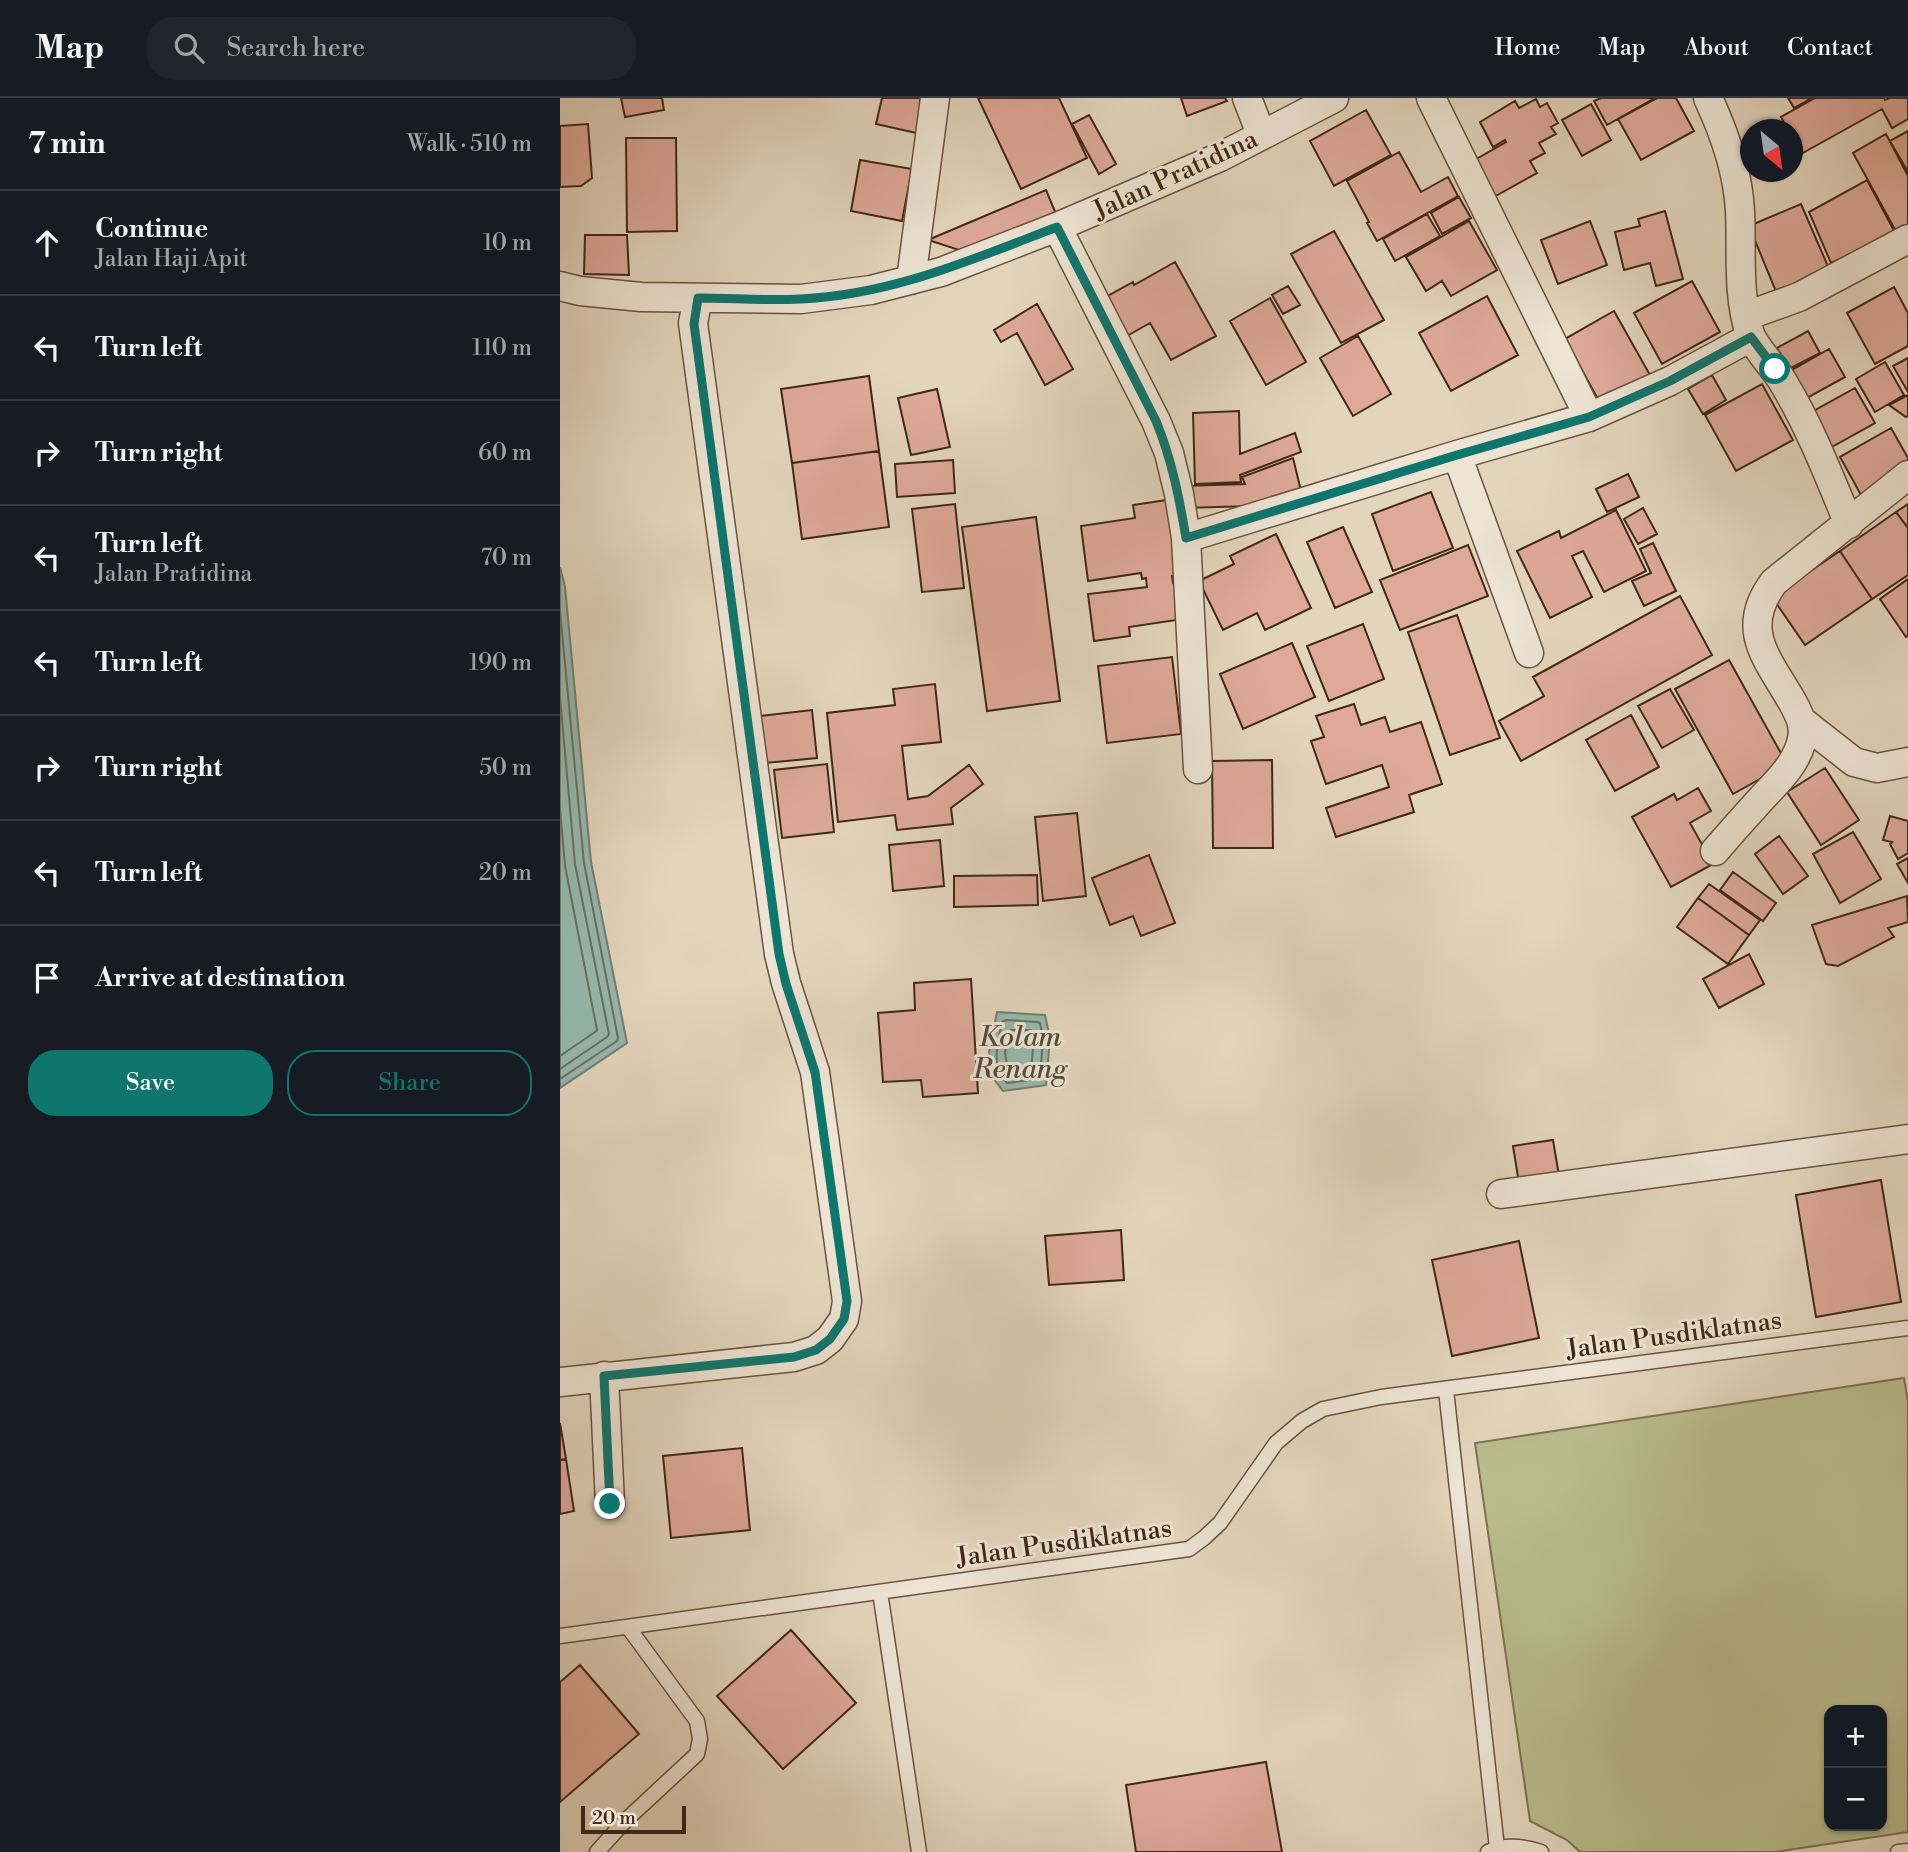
<!DOCTYPE html>
<html lang="en">
<head>
<meta charset="utf-8">
<style>
  body { margin:0; font-family:"Libre Bodoni",serif; background:#20242c; color:#f1f3f6 }
  .controls { position:absolute; right:21px; bottom:21px; display:grid; overflow:hidden; border-radius:14px; box-shadow:0 2px 5px #0004 }
  .controls button { width:63px; height:63px; display:grid; place-items:center; padding:0; border:0; border-bottom:2px solid #363941; background:#171b24; color:#f1f3f6; font:35px sans-serif }
  .compass { position:absolute; left:1180px; top:21px; width:63px; height:63px; border-radius:50%; background:#171b24; box-shadow:0 2px 5px #0004; rotate:151deg }
  .scale { position:absolute; left:21px; bottom:18px; width:105px; box-sizing:border-box; padding-left:7px; border:4px solid #412815; border-top:0; font-size:19px; line-height:24px; white-space:nowrap; color:#412815; -webkit-text-stroke:5px #ede4d4; paint-order:stroke }
  .stop { position:absolute; width:21px; height:21px; margin:-16px; border:5px solid #0f766e; border-radius:50%; background:#fff }
  .stop.end { background:#0f766e; border-color:#fff; box-shadow:0 2px 7px #0008 }
  .list { margin:0; padding:0; list-style:none }
  h2 { display:flex; justify-content:space-between; align-items:center; height:91px; margin:0; padding:0 28px; font-size:30px }
  h2 small { font-size:23px; font-weight:400; color:#9ea1a6 }
  .list li { display:grid; grid-template-columns:46px 1fr auto; gap:21px; align-items:center; box-sizing:border-box; height:105px; padding:0 28px; border-top:2px solid #363941 }
  .list b { display:block; font-size:26px; white-space:nowrap }
  .list p { margin:0; font-size:23px; white-space:nowrap; color:#9ea1a6 }
  .list em { font-size:23px; font-style:normal; color:#9ea1a6 }
  .actions { display:flex; gap:14px; padding:21px 28px }
  .actions a { flex:1; padding:16px 0; border:2px solid #0f766e; border-radius:28px; text-align:center; font-size:24px; color:#0f766e }
  .actions .main { background:#0f766e; color:#fff }
  .icon { flex:none; width:38px; height:38px; fill:none; stroke:currentColor; stroke-width:2; stroke-linecap:round; stroke-linejoin:round }
  .map { position:relative; flex:none; width:1348px; height:1754px; overflow:hidden }
  header { display:flex; align-items:center; gap:42px; box-sizing:border-box; height:98px; padding:0 35px; background:#171b24; border-bottom:2px solid #363941 }
  header strong { font-size:33px }
  nav { display:flex; gap:38px; margin-inline-start:auto; font-size:24px }
  .search { width:490px; height:63px; background:#20242c; display:flex; align-items:center; gap:18px; box-sizing:border-box; padding:0 24px; border-radius:28px; color:#9ea1a6; font-size:26px }
  main { display:flex }
  aside { flex:1; background:#171b24 }
  .map>svg:first-child { display:block }
</style>
</head>
<body>
<header>
<strong>Map</strong>
<div class="search"><svg class="icon" aria-label="search" viewBox="0 0 24 24"><circle cx="10" cy="10" r="6"/><path d="M15 15l6 6"/></svg>Search here</div>
<nav><a>Home</a><a>Map</a><a>About</a><a>Contact</a></nav>
</header>
<main>
<aside>
<h2>7 min<small>Walk · 510 m</small></h2>
<ul class="list">
<li><svg class="icon" aria-label="ahead" viewBox="0 0 24 24"><path d="M12 20V5M6 11l6-6 6 6"/></svg><div><b>Continue</b><p>Jalan Haji Apit</p></div><em>10 m</em></li>
<li><svg class="icon" aria-label="left" viewBox="0 0 24 24"><path d="M17 20v-9H6M10 6l-5 5 5 5"/></svg><div><b>Turn left</b></div><em>110 m</em></li>
<li><svg class="icon" aria-label="right" viewBox="0 0 24 24"><path d="M7 20v-9h11M14 6l5 5-5 5"/></svg><div><b>Turn right</b></div><em>60 m</em></li>
<li><svg class="icon" aria-label="left" viewBox="0 0 24 24"><path d="M17 20v-9H6M10 6l-5 5 5 5"/></svg><div><b>Turn left</b><p>Jalan Pratidina</p></div><em>70 m</em></li>
<li><svg class="icon" aria-label="left" viewBox="0 0 24 24"><path d="M17 20v-9H6M10 6l-5 5 5 5"/></svg><div><b>Turn left</b></div><em>190 m</em></li>
<li><svg class="icon" aria-label="right" viewBox="0 0 24 24"><path d="M7 20v-9h11M14 6l5 5-5 5"/></svg><div><b>Turn right</b></div><em>50 m</em></li>
<li><svg class="icon" aria-label="left" viewBox="0 0 24 24"><path d="M17 20v-9H6M10 6l-5 5 5 5"/></svg><div><b>Turn left</b></div><em>20 m</em></li>
<li><svg class="icon" aria-label="arrive" viewBox="0 0 24 24"><path d="M6 21V4h12l-3 4 3 4H6"/></svg><div><b>Arrive at destination</b></div></li>
</ul>
<div class="actions"><a class="main">Save</a><a>Share</a></div>
</aside>
<div class="map">
<svg width="1348" height="1754" viewBox="0 0 1348 1754">
  <rect width="100%" height="100%" fill="#e3d5bd"/>
  <filter id="stains"><feTurbulence type="fractalNoise" baseFrequency=".00286" numOctaves="4"/><feColorMatrix values="0 0 0 0 .2 0 0 0 0 .09 0 0 0 0 .02 0 0 0 .5 -.17"/></filter>
  <radialGradient id="worn" r=".72"><stop offset=".6" stop-color="#630" stop-opacity="0"/><stop offset="1" stop-color="#630" stop-opacity=".3"/></radialGradient>
  <path fill="#b9bc8d" stroke="#7d7251" stroke-width="2" fill-rule="evenodd" d="M1344 1280 1348 1304V1734L1215 1754H1020L1007 1742 970 1723 915 1345ZM1269 1612H1322V1728H1269Z"/>
  <path fill="#95b9ae" stroke="#737f71" stroke-width="2" d="M0 469 5 489 31 764 67 945 0 990Z
    M437 914 485 917 490 940 486 987 443 993 433 980 429 954Z"/>
  <g fill="none" stroke-linecap="round" stroke-linejoin="round">
    <path stroke="#6b7062" stroke-width="2" d="M0 513 24 765 58 940 57 943 0 981
      M0 599 15 766 49 936 47 939 0 971
      M0 710 5 768 37 932 35 934 0 958
      M446 922 477 924 480 925 483 941 480 978 478 981 447 985C430 970 438 944 442 924Z
      M451 932H470L473 934 474 941 471 971 470 973 452 976 448 973 445 954Z"/>
  </g>
  <path fill="#dea99a" stroke="#412815" stroke-width="2" d="M61 0H102L104 12 65 19Z
    M322 0H369L361 36 316 26Z
    M418 0H499L527 60 461 91Z
    M621 0H665L667 3 627 18Z
    M1041 0H1095L1047 27 1034 3Z
    M1097 0H1116L1134 33 1081 62 1058 21Z
    M1228 0H1252L1234 10Z
    M1255 0H1324L1325 2 1329 0H1348V21L1332 30 1322 11 1241 56 1232 40V32H1228L1221 19Z
    M976 1 980 9 987 5 998 25 991 29 996 36 979 45 985 55 970 63 977 75 932 100 911 64 946 44 945 42 933 49 920 24 955 3 959 10Z
    M1031 6 1051 42 1022 58 1002 22Z
    M806 12 831 57 774 88 750 43Z
    M529 17 556 66 539 76 512 26Z
    M28 26 32 80 21 88 0 89V28Z
    M1348 33V74L1330 43Z
    M1326 36 1348 78V132L1338 137 1293 55Z
    M66 40H116L117 133 67 134Z
    M839 54 861 94 888 79 898 98 817 143 807 125 809 124 787 83Z
    M300 62 352 71 342 123 291 113Z
    M1307 82 1338 140 1288 166 1284 159 1271 165 1249 114Z
    M486 92 496 116 408 155 368 142Z
    M899 99 911 120 882 136 871 115Z
    M1241 106 1270 173 1217 196 1189 128Z
    M1105 113 1123 181 1096 188 1090 165 1064 172 1055 134 1080 128 1078 121Z
    M867 116 880 138 835 163 823 141Z
    M909 123 937 172 891 198 882 183 866 193 846 159Z
    M1030 123 1047 167 998 186 981 142Z
    M774 133 824 222 781 245 731 156Z
    M25 137H67L69 177 24 176Z
    M615 164 656 238 611 262 590 225 558 243 537 204 573 184 574 187Z
    M1132 183 1160 234 1102 266 1074 215Z
    M728 188 740 207 723 216 712 197Z
    M1334 189 1348 215V248L1315 266 1287 215Z
    M927 198 958 257 891 293 859 235Z
    M710 200 746 264 706 287 670 223Z
    M477 206 513 271 485 287 457 235 441 244 434 232Z
    M1054 213 1090 277 1040 305 1005 241Z
    M1248 233 1260 255 1229 271 1217 250Z
    M798 238 831 296 793 318 760 260Z
    M1269 251 1285 279 1247 300 1232 272Z
    M1348 260V294L1333 268Z
    M1325 264 1344 297 1315 314 1296 281Z
    M1152 277 1166 302 1143 316 1128 291Z
    M309 278 319 353 232 365 221 291Z
    M1202 286 1233 342 1176 373 1145 317Z
    M1295 290 1315 325 1270 350 1250 315Z
    M377 291 390 349 351 357 338 300Z
    M1348 297V318L1346 319 1329 307Z
    M679 313 680 356 735 335 741 354 680 377 681 384 635 386 633 315Z
    M1331 330 1348 360V371L1301 397 1280 359Z
    M319 353 329 429 242 441 232 365Z
    M733 360 742 397 693 408 622 410V388L685 386 682 379Z
    M393 362 395 395 337 399 335 366Z
    M1068 376 1079 399 1047 414 1036 391Z
    M871 394 893 450 833 473 812 416Z
    M607 402 617 477 612 478 613 485 618 484 623 521 569 529 570 538 534 543 528 496 587 489 586 480 582 481 581 475 528 483 521 428 575 420 573 407Z
    M395 406 404 490 362 494 352 411Z
    M1348 406V430L1336 414Z
    M1083 410 1097 436 1078 446 1064 421Z
    M1056 412 1086 473 1044 494 1023 453 1012 458 1032 499 990 520 957 453 999 433 1001 440Z
    M1336 414 1348 430V477L1312 501 1280 453Z
    M476 419 500 603 427 613 402 429Z
    M783 429 812 494 775 510 747 444Z
    M716 436 751 510 705 532 697 515 663 532 639 483 674 466 670 458Z
    M1093 445 1116 493 1084 508 1072 483 1091 475 1080 451Z
    M908 447 928 498 840 532 820 482Z
    M1280 453 1312 501 1245 547 1212 499Z
    M1348 481V538L1346 539 1320 501Z
    M1120 498 1152 557 961 663 939 623 984 598 973 579Z
    M897 517 940 640 890 657 848 534Z
    M803 526 824 581 769 603 747 548Z
    M732 545 755 599 683 631 660 576Z
    M612 559 621 636 547 645 538 568Z
    M1169 562 1227 666 1173 696 1115 591Z
    M375 586 381 644 342 648 348 701 368 698 409 667 423 686 391 710 393 726 337 732 335 717 278 724 267 615 335 607 333 591Z
    M1110 591 1134 632 1102 650 1078 608Z
    M794 606 801 627 825 619 830 634 861 624 882 686 849 697 854 714 776 739 766 710 829 689 822 667 766 686 751 643 764 639 756 618Z
    M252 612 257 660 205 665 200 618Z
    M1071 617 1099 669 1055 693 1026 642Z
    M712 662 713 750H653L652 663Z
    M267 666 274 734 222 740 214 672Z
    M1265 670 1299 722 1261 747 1227 694Z
    M1138 690 1151 713 1130 725 1153 766 1111 789 1072 719 1114 696 1117 702Z
    M517 715 526 798 483 803 475 719Z
    M1330 718 1348 723V755L1338 761 1330 746 1332 744 1323 742Z
    M1293 734 1321 781 1280 805 1253 756Z
    M1219 738 1248 778 1223 796 1195 756Z
    M380 742 384 788 333 793 329 747Z
    M589 757 615 825 581 838 573 818 550 827 532 780Z
    M1348 760V785L1337 766Z
    M1173 774 1216 805 1203 823 1160 792Z
    M477 777 478 807 394 809V778Z
    M1149 786 1200 822 1189 837 1138 800Z
    M1347 798 1348 824 1328 830 1334 839 1278 868 1266 866 1252 827Z
    M1138 800 1189 837 1168 866 1117 829Z
    M1189 856 1204 886 1159 910 1143 881Z
    M411 881 418 995 363 999 361 982 323 984 318 915 355 912 354 885Z
    M993 1042 999 1078 959 1085 953 1048Z
    M1321 1082 1341 1204 1256 1219 1236 1097Z
    M561 1132 564 1182 489 1187 485 1138Z
    M959 1143 979 1240 892 1258 872 1162Z
    M0 1325 6 1361 0 1362Z
    M182 1350 190 1432 111 1440 103 1358Z
    M6 1361 14 1413 0 1416V1362Z
    M231 1532 296 1605 223 1671 157 1598Z
    M20 1567 79 1636 0 1704V1584Z
    M706 1664 722 1754H576L566 1687Z"/>
  <g fill="none" stroke-linecap="round" stroke-linejoin="round">
    <defs>
      <path id="lane" d="M886 1292 937 1750
        M320 1494 359 1754
        M0 1538 629 1451 644 1440 660 1425 716 1345 742 1323 763 1311 821 1299 1348 1230
        M37 1754 65 1723 137 1656 140 1641 137 1623 68 1529
        M928 1754C945 1746 963 1748 981 1754
        M1338 1754 1348 1753"/>
      <path id="street" d="M687 0 701 36
        M871 0 1029 319
        M1148 0C1164 34 1178 75 1180 113 1182 154 1177 196 1190 236 1195 250 1215 270 1223 284 1250 329 1269 378 1289 426
        M497 129 596 323 609 355 619 396 626 440 638 671
        M351 182 375 0
        M0 188 20 193 81 199 241 201 311 192 381 174 497 129 660 59 774 0
        M1186 218 1239 199 1348 141
        M897 357 969 555
        M626 440 897 357 1029 319 1110 283 1191 239
        M1243 624 1294 664 1317 670 1348 664
        M1155 753C1168 738 1181 723 1194 709 1211 689 1234 671 1241 645 1246 630 1240 618 1233 605 1208 561 1178 532 1214 484L1348 377
        M941 1096 1348 1041
        M44 1278 50 1406
        M0 1284 234 1259 256 1252 270 1241 284 1221 287 1203 255 974 226 885 219 856 133 225 138 200"/>
    </defs>
    <use href="#lane" stroke="#6a533f" stroke-width="17"/>
    <use href="#street" stroke="#6a533f" stroke-width="31"/>
    <use href="#lane" stroke="#ede4d4" stroke-width="14"/>
    <use href="#street" stroke="#ede4d4" stroke-width="28"/>
  </g>
  <g fill="none" stroke-linecap="round" stroke-linejoin="round">
    <path stroke="#0f766e" stroke-width="9" d="M50 1406 44 1278 234 1259 256 1252 270 1241 284 1221 287 1203 255 974 226 886 219 856 134 226 138 200C172 200 207 203 240 201 332 197 413 161 497 129L596 323C612 362 619 399 626 440L897 357 1029 319 1110 283 1191 239 1215 271"/>
  </g>
  <g text-anchor="middle" stroke-width="6" stroke-linejoin="round" paint-order="stroke">
    <g font-size="26" fill="#412815" stroke="#ede4d4">
      <text transform="translate(615 76) rotate(-25)" y="9">Jalan Pratidina</text>
      <text transform="translate(1114 1236) rotate(-8)" y="9">Jalan Pusdiklatnas</text>
      <text transform="translate(504 1444) rotate(-8)" y="9">Jalan Pusdiklatnas</text>
    </g>
    <g font-size="28" font-style="italic" fill="#564c3b" stroke="#ede4d4">
      <text x="460" y="948">Kolam<tspan x="460" dy="32">Renang</tspan></text>
    </g>
  </g>
  <rect width="100%" height="100%" filter="url(#stains)"/>
  <rect width="100%" height="100%" fill="url(#worn)"/>
</svg>
<div class="controls">
<button>+</button>
<button>−</button>
</div>
<svg class="compass" viewBox="-18 -18 36 36"><path d="M0-13l5 13h-10z" fill="#e53935"/><path d="M0 13l5-13h-10z" fill="#9ea1a6"/></svg>
<div class="scale">20 m</div>
<div class="stop" style="left:1215px;top:271px"></div>
<div class="stop end" style="left:50px;top:1406px"></div>
</div>
</main>
</body>
</html>
